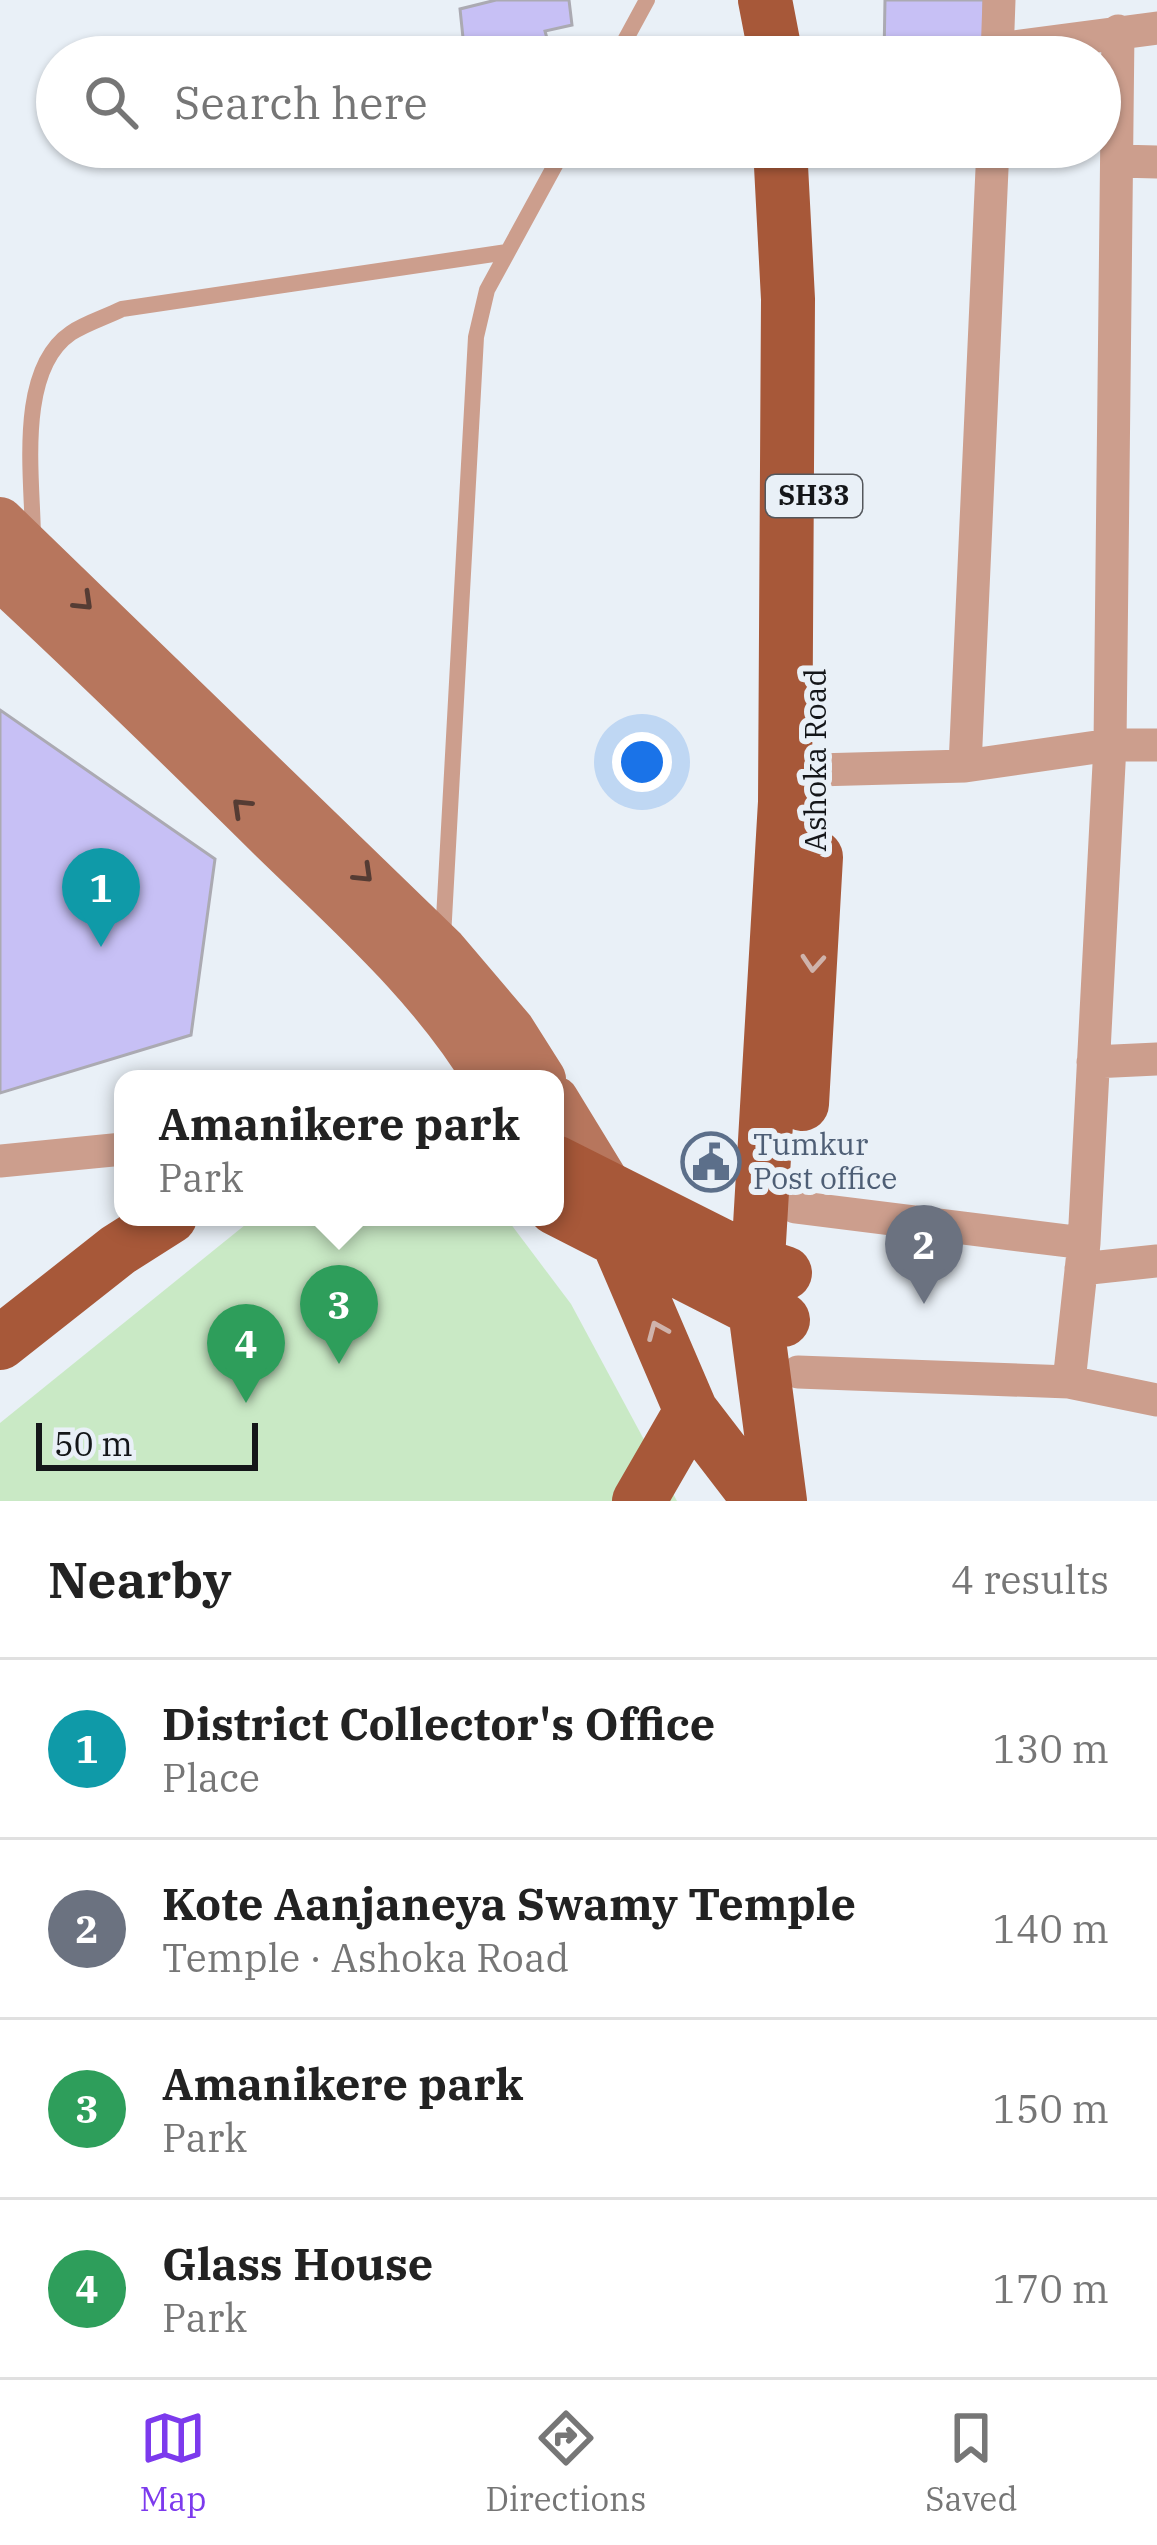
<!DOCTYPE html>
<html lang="en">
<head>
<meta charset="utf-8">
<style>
  body { margin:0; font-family:"IBM Plex Serif",serif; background:#f6f6f6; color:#222 }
  .scale { position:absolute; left:36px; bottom:30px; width:222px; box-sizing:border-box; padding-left:12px; border:6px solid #141619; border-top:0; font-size:33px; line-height:42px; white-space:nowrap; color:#141619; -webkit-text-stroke:9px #e9f0f7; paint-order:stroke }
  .you { position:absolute; left:642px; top:762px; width:42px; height:42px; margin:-30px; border:9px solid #fff; border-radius:50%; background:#1a73e8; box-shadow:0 0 0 18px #1a73e833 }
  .badge { display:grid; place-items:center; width:78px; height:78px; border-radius:50%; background:#7c3aed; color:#fff; font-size:39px; font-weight:700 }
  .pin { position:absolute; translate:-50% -99px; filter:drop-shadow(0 3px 6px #0008) }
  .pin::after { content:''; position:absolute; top:63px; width:42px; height:36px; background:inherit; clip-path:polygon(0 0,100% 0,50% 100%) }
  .popup { position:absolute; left:114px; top:1070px; width:450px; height:156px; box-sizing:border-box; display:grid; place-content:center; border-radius:24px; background:#fff; filter:drop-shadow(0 3px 9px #0005); font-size:39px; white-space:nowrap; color:#767676 }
  .popup b { font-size:45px; color:#222 }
  .popup::after { content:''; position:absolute; left:50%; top:100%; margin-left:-24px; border:24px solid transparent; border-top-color:#fff }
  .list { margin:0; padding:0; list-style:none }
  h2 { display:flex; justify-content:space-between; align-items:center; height:156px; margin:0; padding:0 48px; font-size:51px }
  h2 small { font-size:39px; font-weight:400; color:#767676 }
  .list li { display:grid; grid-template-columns:78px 1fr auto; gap:36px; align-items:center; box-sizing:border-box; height:180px; padding:0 48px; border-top:3px solid #e0e0e0 }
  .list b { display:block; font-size:45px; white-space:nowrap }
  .list p { margin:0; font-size:39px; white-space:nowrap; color:#767676 }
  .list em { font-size:39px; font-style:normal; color:#767676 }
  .icon { flex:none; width:66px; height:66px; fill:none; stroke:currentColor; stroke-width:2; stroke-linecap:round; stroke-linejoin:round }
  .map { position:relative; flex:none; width:1157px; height:1501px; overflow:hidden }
  .search { position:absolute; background:#fff; box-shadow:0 3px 9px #0004; left:36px; right:36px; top:36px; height:132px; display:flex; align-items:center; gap:30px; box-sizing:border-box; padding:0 42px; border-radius:66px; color:#767676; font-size:45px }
  .sheet { height:876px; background:#fff }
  nav { display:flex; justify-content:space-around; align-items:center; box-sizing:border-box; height:168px; border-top:3px solid #e0e0e0; background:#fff; font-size:33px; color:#767676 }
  nav a { display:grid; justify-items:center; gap:6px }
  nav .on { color:#7c3aed }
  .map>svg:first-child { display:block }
</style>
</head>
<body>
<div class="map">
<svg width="1157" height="1501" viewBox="0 0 1157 1501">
  <rect width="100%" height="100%" fill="#e9f0f7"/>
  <path fill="#c9e9c5" d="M271 1217 507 1219 571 1304 677 1501H0V1423L245 1225Z"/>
  <path fill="#c7c0f5" stroke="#abaab2" stroke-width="3" d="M496 0H569L572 25 545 31 552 57H465L460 9Z
    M885 0H984V57H884Z
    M0 710 215 859 191 1035 0 1093Z"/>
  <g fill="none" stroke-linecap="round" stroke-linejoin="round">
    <path stroke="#cc9e8d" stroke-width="16" d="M616 57 647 0
      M33 540C33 481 15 371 71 333 86 323 106 317 122 309L507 252
      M443 937 476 337 487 290 565 147"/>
    <path stroke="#cc9e8d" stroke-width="33" d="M1118 31 1110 745H1157
      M998 49 1157 28
      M997 57 999 0
      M1118 161 1157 162
      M965 766 993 147
      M816 770 965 766 1110 745 1084 1243
      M1093 1062 1157 1059
      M0 1161 123 1149
      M795 1207 1084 1243 1069 1382
      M1081 1269 1157 1261
      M798 1372 1069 1382 1157 1400"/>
    <path stroke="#b7765d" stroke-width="48" d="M0 521 443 950 511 1030 542 1079
      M0 576C94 663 185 752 276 842 351 915 434 988 488 1079
      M555 1100 610 1190 612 1200"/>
    <path stroke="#a75839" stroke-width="54" d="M765 0 776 57
      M802 1104 816 857
      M555 1162 758 1264 785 1273
      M555 1208 755 1310 783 1320
      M619 1243 691 1411 760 1501
      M0 1343 118 1250 170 1217
      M639 1501 691 1411
      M780 1501 755 1310 785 802 788 299 780 147"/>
  </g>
  <defs><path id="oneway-chevron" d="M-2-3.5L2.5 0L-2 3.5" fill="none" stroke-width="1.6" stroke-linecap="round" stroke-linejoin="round" transform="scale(3)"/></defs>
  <g stroke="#553c34">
    <use href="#oneway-chevron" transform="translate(84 602) rotate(44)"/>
    <use href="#oneway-chevron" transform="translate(241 807) rotate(-136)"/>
    <use href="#oneway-chevron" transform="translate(364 874) rotate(44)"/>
  </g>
  <g stroke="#cfb3ab">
    <use href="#oneway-chevron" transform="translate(813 963) rotate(94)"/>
    <use href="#oneway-chevron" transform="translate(657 1330) rotate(-113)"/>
  </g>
  <defs>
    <symbol id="civic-ring" viewBox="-11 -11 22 22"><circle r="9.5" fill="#e9f0f7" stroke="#5c6f8a" stroke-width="1.5"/><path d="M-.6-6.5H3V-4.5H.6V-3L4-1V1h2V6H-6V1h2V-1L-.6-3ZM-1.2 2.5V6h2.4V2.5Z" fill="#5c6f8a"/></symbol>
  </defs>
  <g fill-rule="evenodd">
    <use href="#civic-ring" x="678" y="1129" width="66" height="66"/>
  </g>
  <g text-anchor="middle" stroke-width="12" stroke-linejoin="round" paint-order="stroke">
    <rect fill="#e9f0f7" stroke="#54575c" stroke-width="3" x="766" y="475" width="96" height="42" rx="9"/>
    <g font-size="27" font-weight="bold" fill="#141619">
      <text x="814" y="505">SH33</text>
    </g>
    <g font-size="30" fill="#141619" stroke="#e9f0f7">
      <text transform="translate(816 760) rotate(-90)" y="10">Ashoka Road</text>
    </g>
    <g font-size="30" fill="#4e5e75" stroke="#e9f0f7" text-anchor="start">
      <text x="753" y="1155">Tumkur<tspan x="753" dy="34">Post office</tspan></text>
    </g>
  </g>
</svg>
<div class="scale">50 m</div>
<div class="you"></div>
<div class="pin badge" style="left:101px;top:947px;background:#0f9aa8">1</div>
<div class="pin badge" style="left:924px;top:1304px;background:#6b7280">2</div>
<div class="pin badge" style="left:339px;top:1364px;background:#2e9e5b">3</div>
<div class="popup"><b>Amanikere park</b>Park</div>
<div class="pin badge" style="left:246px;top:1403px;background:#2e9e5b">4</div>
<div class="search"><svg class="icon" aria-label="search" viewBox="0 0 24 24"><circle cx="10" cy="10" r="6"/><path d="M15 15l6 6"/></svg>Search here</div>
</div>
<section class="sheet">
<h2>Nearby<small>4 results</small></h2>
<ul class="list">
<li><span class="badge" style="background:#0f9aa8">1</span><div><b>District Collector's Office</b><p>Place</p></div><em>130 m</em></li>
<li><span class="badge" style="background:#6b7280">2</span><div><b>Kote Aanjaneya Swamy Temple</b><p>Temple · Ashoka Road</p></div><em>140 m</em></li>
<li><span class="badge" style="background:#2e9e5b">3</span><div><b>Amanikere park</b><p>Park</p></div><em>150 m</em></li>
<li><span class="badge" style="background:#2e9e5b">4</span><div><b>Glass House</b><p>Park</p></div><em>170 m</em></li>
</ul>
</section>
<nav>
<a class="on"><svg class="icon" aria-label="map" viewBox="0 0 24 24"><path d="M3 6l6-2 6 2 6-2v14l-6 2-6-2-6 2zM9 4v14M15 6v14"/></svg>Map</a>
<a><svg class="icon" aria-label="directions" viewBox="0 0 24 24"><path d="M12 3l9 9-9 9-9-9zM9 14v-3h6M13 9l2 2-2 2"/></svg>Directions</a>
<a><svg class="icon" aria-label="saved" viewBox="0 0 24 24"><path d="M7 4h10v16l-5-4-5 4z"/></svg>Saved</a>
</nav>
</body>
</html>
